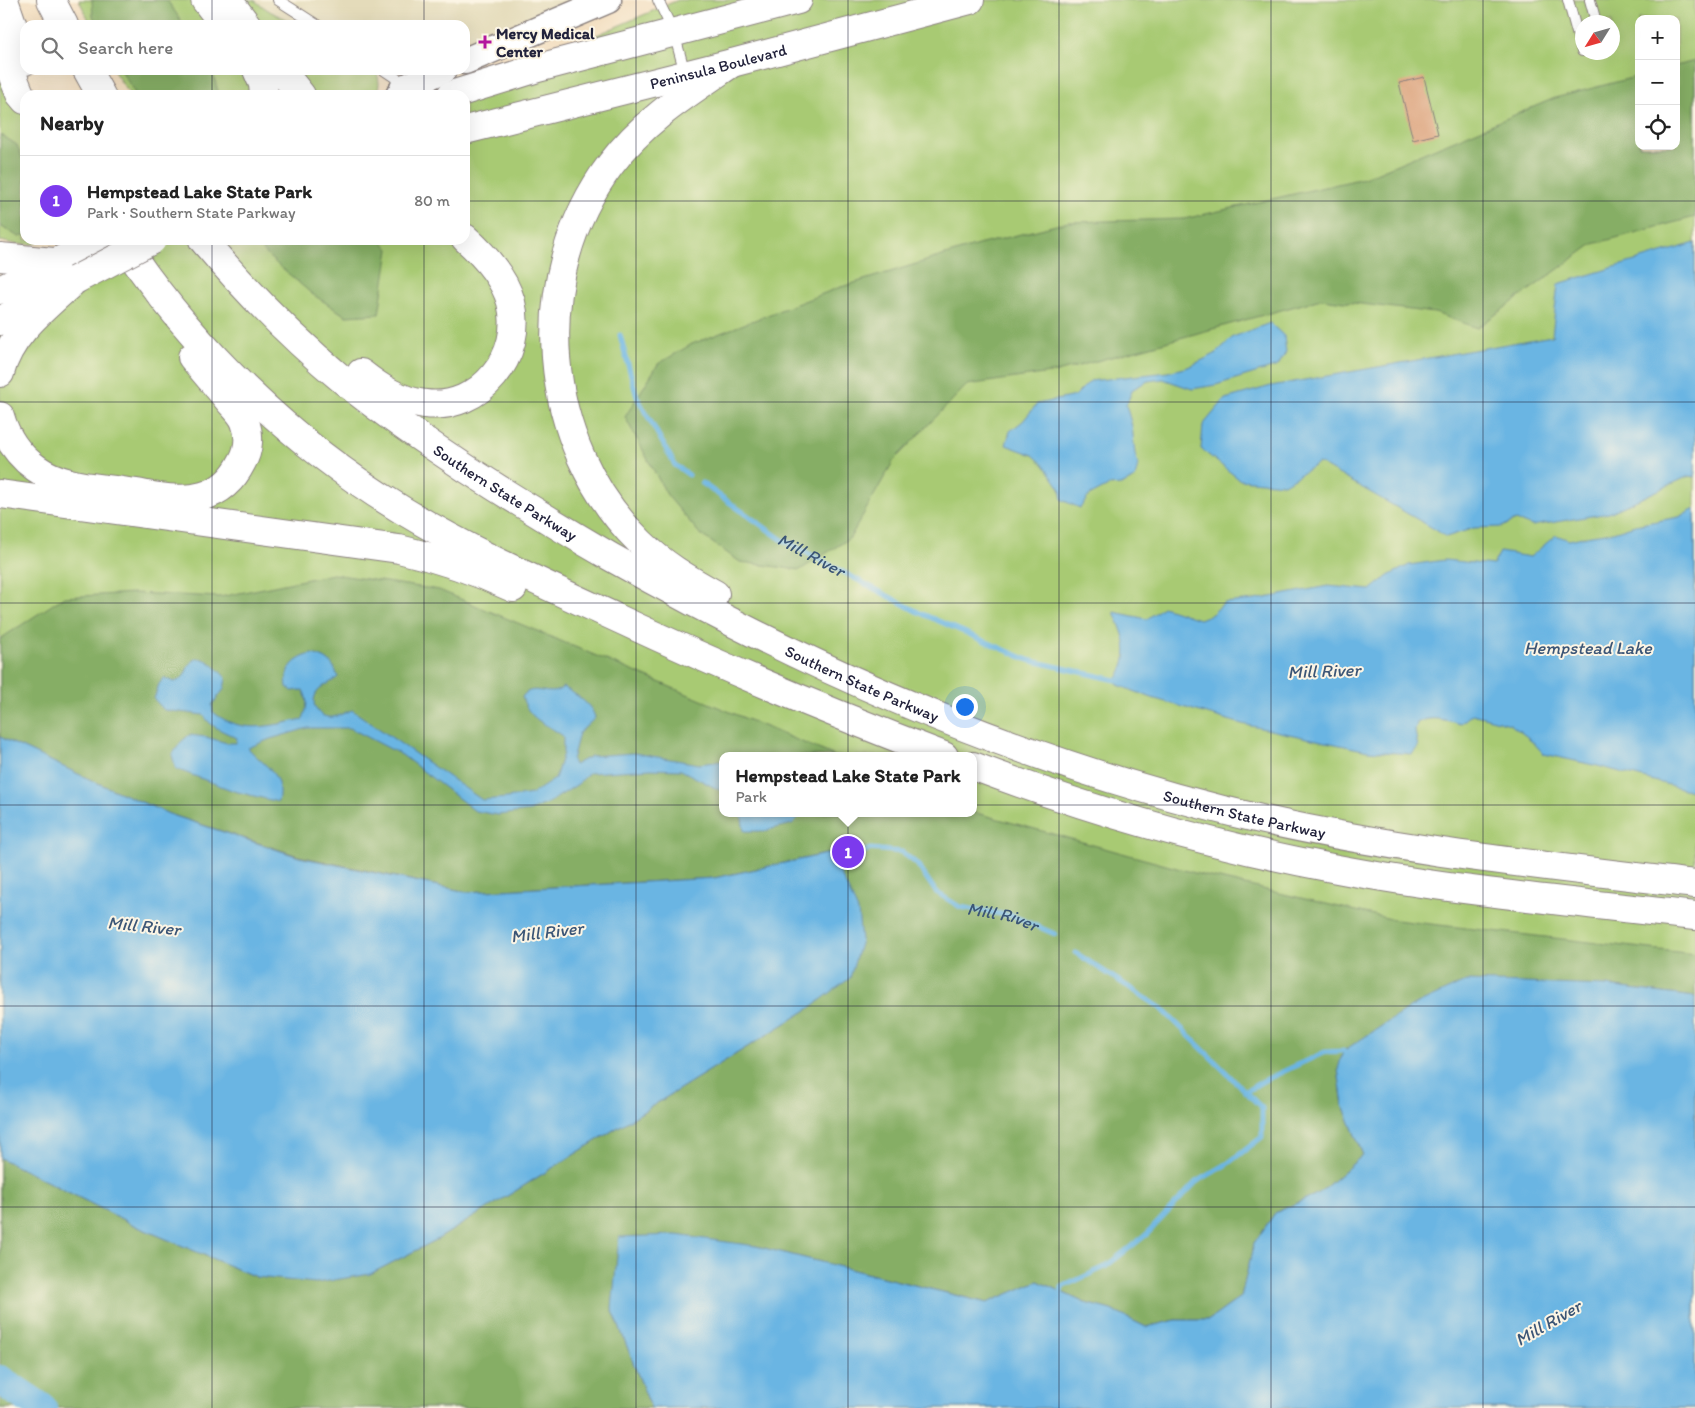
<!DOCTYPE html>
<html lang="en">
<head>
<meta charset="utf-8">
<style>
  body { margin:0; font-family:Itim,sans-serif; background:#f6f6f6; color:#222 }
  .controls { position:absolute; right:15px; top:15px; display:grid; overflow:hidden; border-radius:10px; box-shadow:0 5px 20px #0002 }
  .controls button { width:45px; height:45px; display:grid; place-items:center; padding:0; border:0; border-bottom:1px solid #e0e0e0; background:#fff; color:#222; font:25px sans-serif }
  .compass { position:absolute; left:1575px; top:15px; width:45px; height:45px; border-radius:50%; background:#fff; box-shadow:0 5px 20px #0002; rotate:233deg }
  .you { position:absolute; left:964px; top:706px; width:18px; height:18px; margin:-12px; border:4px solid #fff; border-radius:50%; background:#1a73e8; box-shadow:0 0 0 8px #1a73e833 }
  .badge { display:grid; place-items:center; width:32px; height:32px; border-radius:50%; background:#7c3aed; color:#fff; font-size:16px; font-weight:700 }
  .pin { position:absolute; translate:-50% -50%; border:2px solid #fff; box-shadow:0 1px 5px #0006 }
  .popup { position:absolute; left:719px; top:752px; width:258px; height:65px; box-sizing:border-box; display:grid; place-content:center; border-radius:10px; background:#fff; filter:drop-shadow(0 1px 4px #0005); font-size:16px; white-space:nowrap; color:#767676 }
  .popup b { font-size:19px; color:#222 }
  .popup::after { content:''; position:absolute; left:50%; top:100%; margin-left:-10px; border:10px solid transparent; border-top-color:#fff }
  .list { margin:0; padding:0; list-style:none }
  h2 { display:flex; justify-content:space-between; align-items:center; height:65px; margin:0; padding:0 20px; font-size:21px }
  h2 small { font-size:16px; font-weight:400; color:#767676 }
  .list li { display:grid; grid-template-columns:32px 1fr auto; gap:15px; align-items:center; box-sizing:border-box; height:90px; padding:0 20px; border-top:1px solid #e0e0e0 }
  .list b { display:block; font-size:19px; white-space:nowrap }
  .list p { margin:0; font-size:16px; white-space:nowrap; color:#767676 }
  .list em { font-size:16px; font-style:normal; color:#767676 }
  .icon { flex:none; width:28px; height:28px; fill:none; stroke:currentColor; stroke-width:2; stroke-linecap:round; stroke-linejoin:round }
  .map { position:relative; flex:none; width:1695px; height:1408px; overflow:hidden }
  .search { position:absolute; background:#fff; box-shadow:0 5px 20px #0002; left:20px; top:20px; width:450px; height:55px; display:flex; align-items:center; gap:12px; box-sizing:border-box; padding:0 18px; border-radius:15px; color:#767676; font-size:19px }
  .panel { position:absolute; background:#fff; box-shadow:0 5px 20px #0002; left:20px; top:90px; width:450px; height:155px; border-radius:15px }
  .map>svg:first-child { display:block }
</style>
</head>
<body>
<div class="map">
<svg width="1695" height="1408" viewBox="0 0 1695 1408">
  <rect width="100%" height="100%" fill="#fcf5e5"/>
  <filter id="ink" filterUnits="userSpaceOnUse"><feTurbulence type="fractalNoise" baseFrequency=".02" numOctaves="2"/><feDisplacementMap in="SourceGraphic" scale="10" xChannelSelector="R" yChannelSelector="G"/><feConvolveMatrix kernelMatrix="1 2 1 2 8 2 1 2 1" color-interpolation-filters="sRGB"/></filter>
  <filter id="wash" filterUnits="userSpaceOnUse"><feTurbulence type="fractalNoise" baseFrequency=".0096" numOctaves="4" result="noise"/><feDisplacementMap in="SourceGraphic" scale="20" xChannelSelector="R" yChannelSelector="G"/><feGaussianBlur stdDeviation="1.12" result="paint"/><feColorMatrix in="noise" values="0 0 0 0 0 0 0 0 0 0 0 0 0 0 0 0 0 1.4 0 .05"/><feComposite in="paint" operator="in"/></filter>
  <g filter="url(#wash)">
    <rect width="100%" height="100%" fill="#f3dec0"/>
    <path fill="#e4dbba" d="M240 0H604L465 59V25H263Z"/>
    <path fill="#a8ca73" stroke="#657657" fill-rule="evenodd" d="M79 0H193L212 25H91Z
      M240 0H254C269 12 283 19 301 25H258Z
      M678 0H1695V1408H0V296L123 240H465V95H458ZM1639 19H1676V146H1639ZM1582 22H1612V52H1582ZM723 756H973V813H723Z
      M0 58 25 117V240H47C31 247 17 245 1 241L0 242Z
      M113 70H246L255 95H130Z
      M291 70H376C379 79 381 87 375 95H313Z"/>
    <path fill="#86ae65" stroke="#546850" d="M92 0H167L184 25H98L93 16Z
      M1695 61V217L1593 244 1477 328 1435 313 1321 299 1057 372 967 385 894 460 850 538 800 570 740 562 700 534 667 495 625 417 658 364 692 344 838 288 978 245 1068 222 1184 219 1364 178 1555 98 1639 76V146H1676V66Z
      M121 70H212L219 95H136Z
      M0 134 17 145 25 165V235L19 237 0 226Z
      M254 240H381L389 249 379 314 346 316 312 294 269 257Z
      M333 574 439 590 835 756H723V813H973V812L1202 875 1395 920 1695 954V997L1607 986 1338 1069 1343 1105 1363 1155 1319 1193 1275 1213 1254 1243 1241 1297 1209 1320H1176L1146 1327 1111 1310 1085 1303 1038 1281 988 1303 756 1246 612 1308 651 1408H0V1158L138 1227 256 1277 370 1274 438 1239 810 1008 831 853 714 878 467 892 299 856 169 814 91 780 0 737V639L64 597 134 593 220 597Z"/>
    <path fill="#6ab5e3" stroke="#466c8f" d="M1695 243V477L1689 476 1609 513 1532 526 1516 520 1502 527 1474 528 1446 537 1436 530 1319 463 1284 484 1240 480 1201 449 1203 425 1225 399 1271 386 1552 336 1558 284Z
      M1270 323 1284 336 1286 352 1278 366 1216 385 1192 389 1163 379 1148 381 1133 389 1126 405 1132 426 1135 454 1138 465 1135 478 1121 485 1108 486 1089 496 1080 508 1062 500 1060 488 1044 465 1033 455 1006 445 1010 431 1023 421 1037 404 1075 396 1090 381 1168 372 1188 367 1215 354 1233 337Z
      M1695 509V792L1598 766 1544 754 1530 739 1510 724 1472 714 1460 724C1446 720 1430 715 1417 723L1415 731 1418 747 1412 754 1368 751 1242 724 1152 698 1118 685 1116 680C1132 654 1126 639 1114 612L1147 619 1163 607 1199 619 1212 614 1224 603 1255 600 1328 586 1371 590 1388 576 1409 565 1445 560 1493 565 1500 552 1530 557 1556 535 1569 540 1591 535 1613 532 1635 525 1679 517Z
      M312 654C328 658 333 662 338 677 333 682 323 685 318 691 308 703 318 719 333 717 339 716 346 712 352 710L482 800 507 798 532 794 555 779 563 753V736C544 722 530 721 522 697 533 681 550 700 563 687 574 693 593 705 595 718L579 733 572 760 574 765 591 756 634 753 699 764 723 761V792L681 770 651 769 589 773 578 784 550 802 530 811 498 815 475 811 402 755 350 728H308L270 739 248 748C264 766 284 773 278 802L234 791 176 769 172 755 181 742 189 735 206 737 227 743H236L237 738C226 732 209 727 204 715L164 710 154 699 159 684 164 678 175 682C187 677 184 673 190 664 201 648 218 670 226 678L224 689 212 705 213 712C241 735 270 726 303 719 307 708 309 701 303 690L292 691 287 687C284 668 295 658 312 654Z
      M0 737 91 780 169 814 299 857 467 892 714 878 831 853 858 911 861 940 850 978 810 1008 438 1239 370 1274 316 1283 256 1277 138 1227 0 1158Z
      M741 813H803L792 824 764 831H744Z
      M1467 981 1607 986 1695 997V1408H651L612 1308 619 1237 676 1235 756 1246 987 1303 1038 1281 1085 1303 1111 1310 1146 1327 1176 1320H1209L1241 1297 1254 1243 1275 1213 1319 1193 1363 1155 1343 1105 1338 1069 1343 1051 1411 1007Z"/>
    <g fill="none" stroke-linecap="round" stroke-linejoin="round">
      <g stroke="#6ab5e3" stroke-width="5">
        <path d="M620 335 637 397 675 465 689 475"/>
        <path id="s1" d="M702 483 781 539 918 612 1028 660 1116 680 1123 679"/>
        <path id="s2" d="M832 866 870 849 902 852 917 864 936 892 960 907 1013 916 1055 934"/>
        <path d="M1245 1092 1263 1081 1325 1052 1343 1051"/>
        <path d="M1060 1297 1062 1287 1105 1267 1147 1234 1196 1182 1227 1164 1262 1137V1108L1161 1008 1076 953"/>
      </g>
      <path stroke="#6ab5e3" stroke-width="30" d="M0 1380 42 1408"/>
    </g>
    <g id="blocks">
      <path fill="#dca27b" d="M1424 77 1438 134 1413 140 1399 83Z"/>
    </g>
  </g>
  <g filter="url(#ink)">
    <use href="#blocks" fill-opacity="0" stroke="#8a807e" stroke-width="1"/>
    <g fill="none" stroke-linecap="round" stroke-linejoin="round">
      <defs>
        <path id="lane" d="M278 0 317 25
          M658 0 674 33 685 73
          M1568 0 1582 51
          M1590 0 1596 22
          M384 70 396 78 404 87"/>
        <path id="secondary" d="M465 61 608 0
          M399 95 404 88 443 70"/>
        <g id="primary">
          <path d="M404 88 405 95"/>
          <path d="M451 95 538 68 798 0"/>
          <path id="s3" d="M465 130 732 63 970 0"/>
          <path d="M0 290 101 240"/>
          <path d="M0 321 58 289"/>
        </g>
        <g id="highway">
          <path d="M4 0 25 61"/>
          <path d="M51 0 64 25"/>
          <path d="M205 0 224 25"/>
          <path d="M228 0 247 25"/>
          <path d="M0 44 20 94 25 100"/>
          <path d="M87 70 101 95"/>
          <path d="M257 70 263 84 264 95"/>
          <path d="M281 70 301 95"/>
          <path d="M121 240C193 348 291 443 402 510 471 552 546 585 619 619 726 669 834 714 944 756"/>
          <path id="s4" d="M203 240C246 291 293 339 344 381 383 413 425 441 467 469 514 499 561 528 609 556 815 673 1034 768 1265 820 1407 852 1551 866 1695 884"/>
          <path d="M0 257 54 262"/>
          <path d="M0 373C10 333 46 307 75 280"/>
          <path d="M361 373C380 388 400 401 425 404 480 411 525 355 511 302 504 277 484 255 465 238"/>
          <path d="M0 416C6 437 18 455 36 468 62 487 97 487 128 492 152 495 179 503 203 496 221 491 234 478 242 462 249 450 250 435 245 422 242 414 234 407 229 401 217 386 204 372 192 357"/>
          <path d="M0 494 399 549C438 558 477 571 513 588"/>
          <path d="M715 594C688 579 662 564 640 542 540 445 526 276 611 164 643 121 688 93 732 63"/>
          <path d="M973 766C1089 810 1210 845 1332 868 1452 891 1574 902 1695 916"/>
        </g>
      </defs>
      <use href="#lane" stroke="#8a807e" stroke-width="12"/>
      <use href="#secondary" stroke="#8a807e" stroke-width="29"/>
      <use href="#primary" stroke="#8a807e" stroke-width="30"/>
      <use href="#highway" stroke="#8a807e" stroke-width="30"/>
      <use href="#lane" stroke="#fff" stroke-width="10"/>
      <use href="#secondary" stroke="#fff" stroke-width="26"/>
      <use href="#primary" stroke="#fff" stroke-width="28"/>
      <use href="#highway" stroke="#fff" stroke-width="28"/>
      <defs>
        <path id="primary-bridge" d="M75 280 152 240"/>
      </defs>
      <use href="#primary-bridge" stroke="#8a807e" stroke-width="30" stroke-linecap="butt"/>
      <use href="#primary-bridge" stroke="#fff" stroke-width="28"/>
    </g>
  </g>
  <path fill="none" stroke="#22223b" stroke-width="1" stroke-opacity="0.55" d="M212 0V25M424 0V25M636 0V1408M848 0V1408M1059 0V1408M1271 0V1408M1483 0V1408M212 70V95M424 70V95M0 201H25M465 201H1695M212 240V1408M424 240V1408M0 402H1695M0 603H1695M0 805H1695M0 1006H1695M0 1207H1695"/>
  <path fill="#b5179e" stroke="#fcf5e5" stroke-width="2" d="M482.5 34.5h5v5h5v5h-5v5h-5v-5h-5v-5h5z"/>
  <g text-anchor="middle" stroke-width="4" stroke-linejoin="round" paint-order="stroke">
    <g font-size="16" font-weight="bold" fill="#22223b" stroke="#fcf5e5" text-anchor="start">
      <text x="496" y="39">Mercy Medical<tspan x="496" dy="18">Center</tspan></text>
    </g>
    <g font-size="16" fill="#22223b" stroke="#fcf5e5">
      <text dy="6" stroke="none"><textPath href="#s3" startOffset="261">Peninsula Boulevard</textPath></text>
      <text dy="6" stroke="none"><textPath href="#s4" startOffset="396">Southern State Parkway</textPath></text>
      <text dy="6" stroke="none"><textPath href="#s4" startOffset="801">Southern State Parkway</textPath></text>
      <text dy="6" stroke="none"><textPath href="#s4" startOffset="1206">Southern State Parkway</textPath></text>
    </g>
    <g font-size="18" font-style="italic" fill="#3b5576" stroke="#fcf5e5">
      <text dy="6" stroke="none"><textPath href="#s1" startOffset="131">Mill River</textPath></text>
      <text x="1588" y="654">Hempstead Lake</text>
      <text transform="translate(1324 671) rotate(-2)" y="6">Mill River</text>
      <text dy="6" stroke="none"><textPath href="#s2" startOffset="199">Mill River</textPath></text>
      <text transform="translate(144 926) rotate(6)" y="6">Mill River</text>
      <text transform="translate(547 932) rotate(-7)" y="6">Mill River</text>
      <text transform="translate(1548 1323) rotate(-30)" y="6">Mill River</text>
    </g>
  </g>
</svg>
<div class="controls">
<button>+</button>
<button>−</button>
<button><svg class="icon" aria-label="locate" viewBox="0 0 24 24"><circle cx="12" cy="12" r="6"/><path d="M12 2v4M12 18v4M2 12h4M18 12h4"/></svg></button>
</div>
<svg class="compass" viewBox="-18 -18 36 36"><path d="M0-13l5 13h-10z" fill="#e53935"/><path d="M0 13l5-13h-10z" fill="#767676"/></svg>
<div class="you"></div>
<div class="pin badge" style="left:848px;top:852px">1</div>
<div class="popup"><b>Hempstead Lake State Park</b>Park</div>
<div class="search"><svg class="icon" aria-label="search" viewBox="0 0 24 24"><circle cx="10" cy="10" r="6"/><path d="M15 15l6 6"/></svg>Search here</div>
<section class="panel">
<h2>Nearby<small></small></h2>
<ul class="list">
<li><span class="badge">1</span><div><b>Hempstead Lake State Park</b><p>Park · Southern State Parkway</p></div><em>80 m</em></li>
</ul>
</section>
</div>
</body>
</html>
